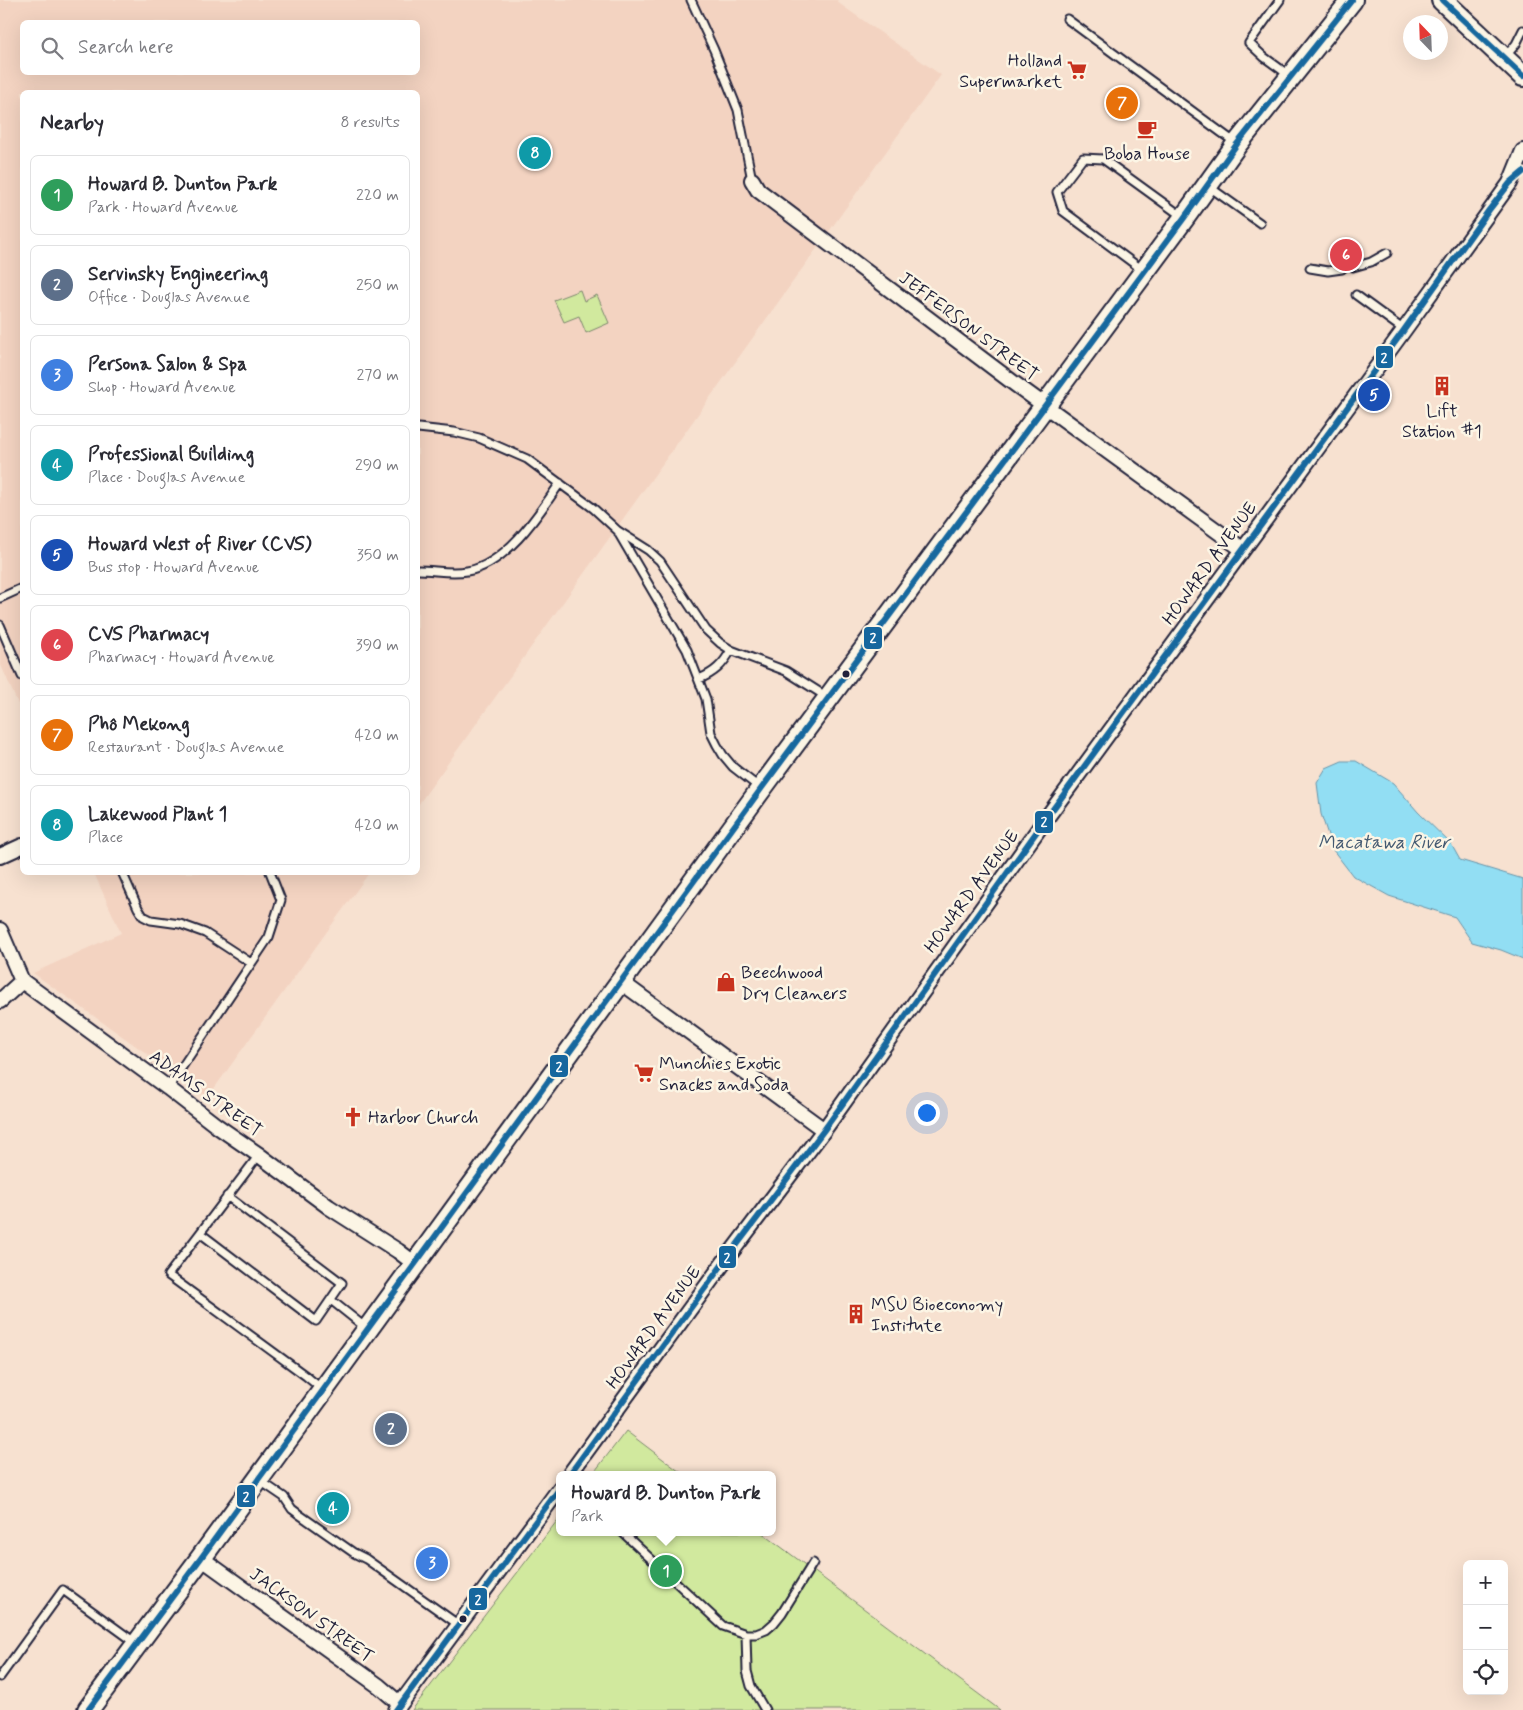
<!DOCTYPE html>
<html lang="en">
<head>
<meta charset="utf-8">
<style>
  body { margin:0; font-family:Mynerve,sans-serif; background:#f2f2f3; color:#2b2b33 }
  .controls { position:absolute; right:15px; bottom:15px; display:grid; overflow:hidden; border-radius:8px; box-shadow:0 5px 20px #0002 }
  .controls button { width:45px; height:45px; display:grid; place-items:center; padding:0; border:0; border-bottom:1px solid #e1e1e2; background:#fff; color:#2b2b33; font:25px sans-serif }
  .compass { position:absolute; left:1403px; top:15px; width:45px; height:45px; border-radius:50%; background:#fff; box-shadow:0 5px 20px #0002; rotate:337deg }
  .you { position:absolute; left:926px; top:1112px; width:18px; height:18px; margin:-12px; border:4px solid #fff; border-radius:50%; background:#1a73e8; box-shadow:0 0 0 8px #1a73e833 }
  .badge { display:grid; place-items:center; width:32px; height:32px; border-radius:50%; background:#2563eb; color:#fff; font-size:16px; font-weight:700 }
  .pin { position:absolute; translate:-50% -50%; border:2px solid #fff; box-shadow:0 1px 5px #0006 }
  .popup { position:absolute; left:556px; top:1471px; width:220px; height:65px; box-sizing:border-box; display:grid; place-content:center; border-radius:8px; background:#fff; filter:drop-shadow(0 1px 4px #0005); font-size:16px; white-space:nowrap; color:#7c7c81 }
  .popup b { font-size:19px; color:#2b2b33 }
  .popup::after { content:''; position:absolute; left:50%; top:100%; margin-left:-10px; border:10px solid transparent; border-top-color:#fff }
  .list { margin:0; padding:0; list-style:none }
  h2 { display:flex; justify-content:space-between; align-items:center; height:65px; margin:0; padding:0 20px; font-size:21px }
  h2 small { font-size:16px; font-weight:400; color:#7c7c81 }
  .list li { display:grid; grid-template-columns:32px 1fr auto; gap:15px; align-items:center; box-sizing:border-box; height:80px; margin:0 10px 10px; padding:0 10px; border:1px solid #e1e1e2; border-radius:8px }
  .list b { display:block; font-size:19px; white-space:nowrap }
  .list p { margin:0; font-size:16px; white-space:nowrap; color:#7c7c81 }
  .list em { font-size:16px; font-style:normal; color:#7c7c81 }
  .icon { flex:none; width:28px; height:28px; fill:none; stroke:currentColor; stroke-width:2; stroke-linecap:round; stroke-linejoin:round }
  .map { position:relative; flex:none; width:1523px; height:1710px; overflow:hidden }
  .search { position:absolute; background:#fff; box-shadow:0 5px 20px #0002; left:20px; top:20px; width:400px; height:55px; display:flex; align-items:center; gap:12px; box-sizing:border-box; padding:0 18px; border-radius:8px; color:#7c7c81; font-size:19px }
  .panel { position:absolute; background:#fff; box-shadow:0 5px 20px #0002; left:20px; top:90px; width:400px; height:785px; border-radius:8px }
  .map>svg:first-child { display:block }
</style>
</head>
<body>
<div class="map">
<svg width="1523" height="1710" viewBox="0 0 1523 1710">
  <rect width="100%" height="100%" fill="#f7e1d0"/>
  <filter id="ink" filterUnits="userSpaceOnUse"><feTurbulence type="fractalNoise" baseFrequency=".02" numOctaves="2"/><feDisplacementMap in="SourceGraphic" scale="10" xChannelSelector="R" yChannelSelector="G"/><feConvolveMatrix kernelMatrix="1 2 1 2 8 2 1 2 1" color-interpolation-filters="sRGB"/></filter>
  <g filter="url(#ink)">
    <path fill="#f3d3c1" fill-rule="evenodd" d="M0 0H838L837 2 941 75 418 805V92H22V713L0 663ZM22 22H418V72H22Z
      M94 873H369L208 1097 33 973 121 933Z"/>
    <path fill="#d1e99e" stroke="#7a866c" d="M580 290 584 301 597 295 609 323 586 333 579 316 564 322 554 300Z
      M626 1431 684 1475H592Z
      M560 1517V1532H761L1000 1710H412Z"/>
    <path fill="#92def3" stroke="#6593a9" d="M1342 761H1356L1393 783 1418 812 1451 844 1460 860 1523 879V959L1501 950 1472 942 1455 917 1389 896 1353 876 1333 850 1321 814 1317 783 1326 768Z"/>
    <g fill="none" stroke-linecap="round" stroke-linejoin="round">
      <defs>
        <path id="lane" d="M691 0 714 50 738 110 752 180
          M1280 0 1249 43 1264 57 1290 76
          M1067 19 1237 144
          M1505 57 1516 44 1523 30
          M1208 186 1260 223
          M1353 267 1371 262 1387 253
          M1310 268 1328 271 1342 269
          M1144 271 1063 211 1057 192 1083 158 1103 159 1183 217
          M1356 295 1404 330
          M418 428 454 432 479 438 527 459 593 508 618 531 648 550 660 561 706 630 720 643 731 650 786 671 827 697
          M619 534 687 650 706 699 711 733 717 745 723 755 733 767 760 788
          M418 570C434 570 451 574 467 571 506 565 539 514 560 483
          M0 598 22 588
          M0 625 22 676
          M699 679C714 673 723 665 731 650
          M122 872 138 908 143 916 151 920 180 924 205 933 251 963
          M168 1088 269 937 281 900 270 872
          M227 1196 342 1283 316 1321 200 1233 259 1155
          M200 1233 168 1275 306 1376 323 1390
          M331 1300 366 1328
          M259 1480 284 1497 292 1509 300 1515 354 1553 366 1559 459 1625
          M622 1532 723 1626 746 1634H756L766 1630 774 1623 782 1613 813 1563
          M746 1634 747 1671 751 1686 765 1710
          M0 1677 63 1590 136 1643"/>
        <path id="street" d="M752 180 758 190 1015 384 1242 549
          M0 856 22 846
          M0 930 22 981 168 1088 217 1126 259 1155 329 1207 398 1251 415 1264
          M621 982 824 1130
          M0 1001 22 981
          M569 1475 727 1258 824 1130 1045 820 1404 330 1510 183 1523 151
          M201 1558 379 1686 400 1704
          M396 1710 560 1488"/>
        <path id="secondary" d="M1442 0 1523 76
          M88 1710 201 1558 761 789 1184 218 1237 144 1352 0"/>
      </defs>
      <use href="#lane" stroke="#22223b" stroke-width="11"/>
      <use href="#street" stroke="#22223b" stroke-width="18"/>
      <use href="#secondary" stroke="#22223b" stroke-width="24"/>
      <use href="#lane" stroke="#fcf5e5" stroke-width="7"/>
      <use href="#street" stroke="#fcf5e5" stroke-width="14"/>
      <use href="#secondary" stroke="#fcf5e5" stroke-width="20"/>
      <defs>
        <path id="bus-1" d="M1442 0 1523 76
          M569 1475 727 1258 824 1130 1045 820 1404 330 1489 210 1510 183 1523 172
          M88 1710 201 1558 761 789 1184 218 1237 144 1352 0
          M396 1710 560 1488"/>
      </defs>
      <use href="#bus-1" stroke="#fcf5e5" stroke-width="10"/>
      <use href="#bus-1" stroke="#16679e" stroke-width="6"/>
    </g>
  </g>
  <defs>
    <symbol id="supermarket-bare" viewBox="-9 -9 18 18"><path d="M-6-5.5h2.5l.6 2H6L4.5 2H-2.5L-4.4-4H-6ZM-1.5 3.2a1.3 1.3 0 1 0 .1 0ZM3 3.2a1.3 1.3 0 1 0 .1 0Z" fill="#c8321e" stroke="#fcf5e5" stroke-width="2.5" paint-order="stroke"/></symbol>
    <symbol id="cafe-bare" viewBox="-9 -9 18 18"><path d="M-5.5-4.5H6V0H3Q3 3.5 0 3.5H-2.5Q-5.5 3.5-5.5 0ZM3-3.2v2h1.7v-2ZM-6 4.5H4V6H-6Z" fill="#c8321e" stroke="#fcf5e5" stroke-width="2.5" paint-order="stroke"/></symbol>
    <symbol id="building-bare" viewBox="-9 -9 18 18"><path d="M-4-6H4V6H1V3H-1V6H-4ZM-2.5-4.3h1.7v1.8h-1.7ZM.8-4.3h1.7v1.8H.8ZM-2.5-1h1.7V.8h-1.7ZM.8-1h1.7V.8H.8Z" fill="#c8321e" stroke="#fcf5e5" stroke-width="2.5" paint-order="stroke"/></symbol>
    <symbol id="shop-bare" viewBox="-9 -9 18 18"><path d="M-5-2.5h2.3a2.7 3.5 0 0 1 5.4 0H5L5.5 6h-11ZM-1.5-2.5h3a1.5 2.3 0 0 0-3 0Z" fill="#c8321e" stroke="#fcf5e5" stroke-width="2.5" paint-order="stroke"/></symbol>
    <symbol id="church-bare" viewBox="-9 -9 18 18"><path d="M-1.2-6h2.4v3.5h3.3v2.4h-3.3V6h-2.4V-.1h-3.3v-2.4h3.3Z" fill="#c8321e" stroke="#fcf5e5" stroke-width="2.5" paint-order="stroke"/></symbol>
  </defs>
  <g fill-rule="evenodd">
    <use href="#supermarket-bare" x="1063" y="56" width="28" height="28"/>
    <use href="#cafe-bare" x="1133" y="115" width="28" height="28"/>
    <use href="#building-bare" x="1428" y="372" width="28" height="28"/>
    <use href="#shop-bare" x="712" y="968" width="28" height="28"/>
    <use href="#supermarket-bare" x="630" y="1059" width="28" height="28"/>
    <use href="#church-bare" x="339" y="1103" width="28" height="28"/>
    <use href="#building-bare" x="842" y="1300" width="28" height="28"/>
  </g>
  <g fill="#22223b" stroke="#fcf5e5" stroke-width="2">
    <circle cx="846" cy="674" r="4.5"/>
    <circle cx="463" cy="1619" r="4.5"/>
  </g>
  <g text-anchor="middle" stroke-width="5" stroke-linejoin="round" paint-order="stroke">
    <g font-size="18" fill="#22223b" stroke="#fcf5e5" text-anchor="start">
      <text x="1062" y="66" text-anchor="end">Holland<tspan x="1062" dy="21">Supermarket</tspan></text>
      <text x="1147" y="159" text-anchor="middle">Boba House</text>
      <text x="1442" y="416" text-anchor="middle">Lift<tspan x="1442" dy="21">Station #1</tspan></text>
      <text x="741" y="978">Beechwood<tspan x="741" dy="21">Dry Cleaners</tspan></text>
      <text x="659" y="1069">Munchies Exotic<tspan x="659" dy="21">Snacks and Soda</tspan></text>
      <text x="368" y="1123">Harbor Church</text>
      <text x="871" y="1310">MSU Bioeconomy<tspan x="871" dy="21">Institute</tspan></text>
    </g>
    <g font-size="18" fill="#22223b" stroke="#fcf5e5">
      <text transform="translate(969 326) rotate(37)" y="6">JEFFERSON STREET</text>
      <text transform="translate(1209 563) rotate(-54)" y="6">HOWARD AVENUE</text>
      <text transform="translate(971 891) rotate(-54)" y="6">HOWARD AVENUE</text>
      <text transform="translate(206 1093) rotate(36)" y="6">ADAMS STREET</text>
      <text transform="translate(653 1327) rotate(-54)" y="6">HOWARD AVENUE</text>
      <text transform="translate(312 1615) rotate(36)" y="6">JACKSON STREET</text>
    </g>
    <g font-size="19" font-style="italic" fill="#445a72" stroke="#fcf5e5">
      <text x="1384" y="848">Macatawa River</text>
    </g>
  </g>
  <g stroke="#fcf5e5" stroke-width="2">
    <rect x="1375" y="345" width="19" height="24" rx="5" fill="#16679e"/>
    <rect x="863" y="626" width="20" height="24" rx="5" fill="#16679e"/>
    <rect x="1034" y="810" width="20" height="24" rx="5" fill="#16679e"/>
    <rect x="549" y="1054" width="20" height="24" rx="5" fill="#16679e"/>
    <rect x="718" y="1245" width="19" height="24" rx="5" fill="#16679e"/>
    <rect x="236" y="1484" width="20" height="24" rx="5" fill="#16679e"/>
    <rect x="468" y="1587" width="20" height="24" rx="5" fill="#16679e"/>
  </g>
  <g font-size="14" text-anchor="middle" font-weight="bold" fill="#fff">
    <text x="1384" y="362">2</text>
    <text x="873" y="642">2</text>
    <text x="1044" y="826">2</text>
    <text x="559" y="1071">2</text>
    <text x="727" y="1262">2</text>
    <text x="246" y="1501">2</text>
    <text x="478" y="1604">2</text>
  </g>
</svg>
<div class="controls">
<button>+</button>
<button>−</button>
<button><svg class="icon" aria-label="locate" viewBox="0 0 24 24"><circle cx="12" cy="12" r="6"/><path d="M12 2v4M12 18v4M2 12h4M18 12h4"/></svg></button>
</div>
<svg class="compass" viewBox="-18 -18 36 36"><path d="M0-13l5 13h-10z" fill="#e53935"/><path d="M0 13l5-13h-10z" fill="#7c7c81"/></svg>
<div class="you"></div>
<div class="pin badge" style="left:666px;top:1571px;background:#2e9e5b">1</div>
<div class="popup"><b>Howard B. Dunton Park</b>Park</div>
<div class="pin badge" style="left:391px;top:1429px;background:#5c6f8a">2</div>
<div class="pin badge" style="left:432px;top:1563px;background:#3f7fe0">3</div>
<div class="pin badge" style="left:333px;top:1508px;background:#0f9aa8">4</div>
<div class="pin badge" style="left:1374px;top:395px;background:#1a4fb4">5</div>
<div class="pin badge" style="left:1346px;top:255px;background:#e0444e">6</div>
<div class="pin badge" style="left:1122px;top:103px;background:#e8710a">7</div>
<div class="pin badge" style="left:535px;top:153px;background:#0f9aa8">8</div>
<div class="search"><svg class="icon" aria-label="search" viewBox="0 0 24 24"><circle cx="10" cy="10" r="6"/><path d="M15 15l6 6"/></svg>Search here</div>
<section class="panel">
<h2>Nearby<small>8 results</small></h2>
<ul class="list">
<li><span class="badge" style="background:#2e9e5b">1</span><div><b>Howard B. Dunton Park</b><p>Park · Howard Avenue</p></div><em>220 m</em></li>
<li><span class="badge" style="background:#5c6f8a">2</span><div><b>Servinsky Engineering</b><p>Office · Douglas Avenue</p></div><em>250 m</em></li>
<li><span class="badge" style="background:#3f7fe0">3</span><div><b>Persona Salon &amp; Spa</b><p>Shop · Howard Avenue</p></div><em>270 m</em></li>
<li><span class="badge" style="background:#0f9aa8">4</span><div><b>Professional Building</b><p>Place · Douglas Avenue</p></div><em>290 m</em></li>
<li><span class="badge" style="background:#1a4fb4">5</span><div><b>Howard West of River (CVS)</b><p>Bus stop · Howard Avenue</p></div><em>350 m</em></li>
<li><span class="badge" style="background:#e0444e">6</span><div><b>CVS Pharmacy</b><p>Pharmacy · Howard Avenue</p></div><em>390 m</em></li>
<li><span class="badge" style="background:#e8710a">7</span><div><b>Phô Mekong</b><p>Restaurant · Douglas Avenue</p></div><em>420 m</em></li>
<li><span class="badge" style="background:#0f9aa8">8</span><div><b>Lakewood Plant 1</b><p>Place</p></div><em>420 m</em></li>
</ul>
</section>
</div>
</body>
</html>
